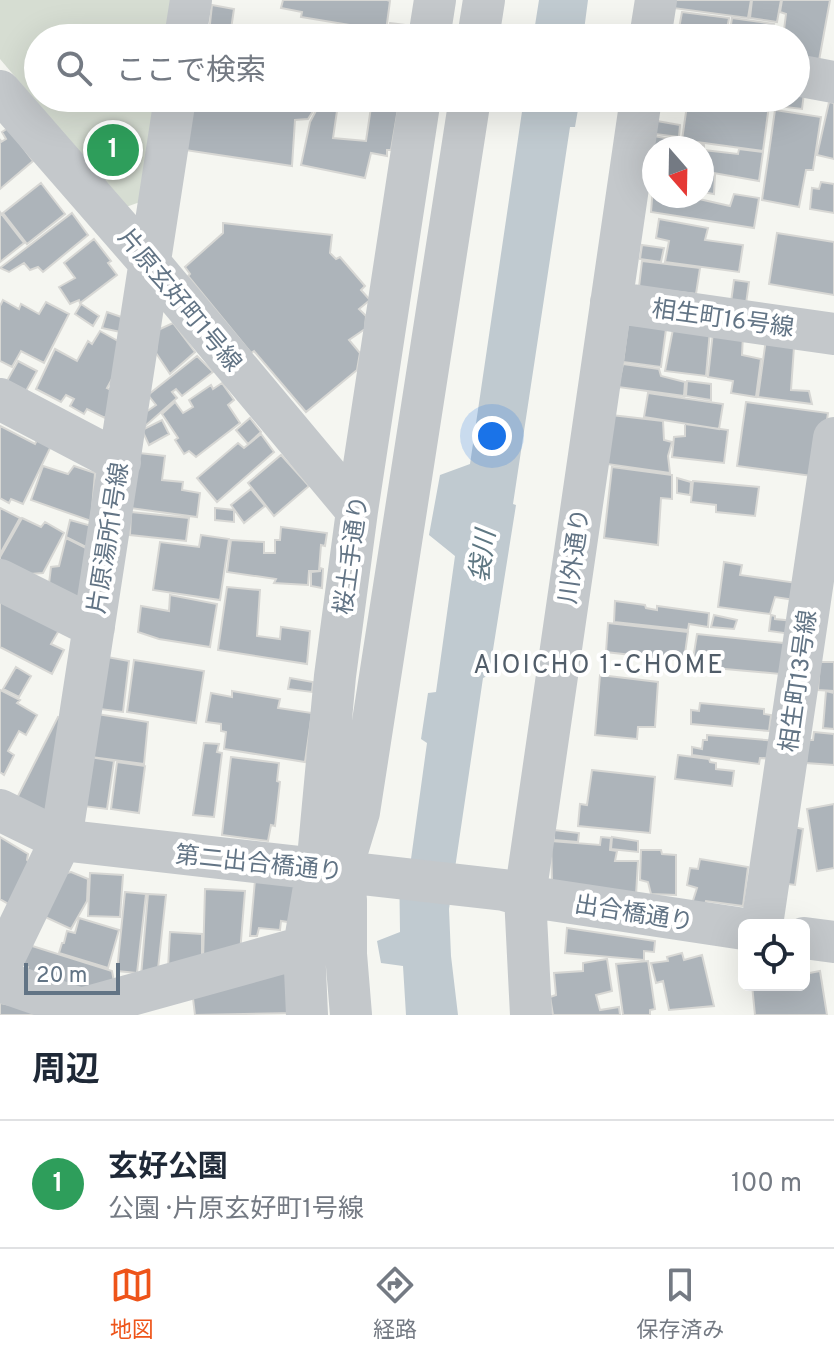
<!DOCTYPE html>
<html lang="ja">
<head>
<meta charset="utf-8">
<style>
  body { margin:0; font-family:Overpass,"Noto Sans JP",sans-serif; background:#f2f2f3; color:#1f2937 }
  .controls { position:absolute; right:24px; bottom:24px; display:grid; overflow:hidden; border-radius:12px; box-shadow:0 8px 32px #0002 }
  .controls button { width:72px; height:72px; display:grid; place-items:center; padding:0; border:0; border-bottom:2px solid #e0e1e3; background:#fff; color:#1f2937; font:40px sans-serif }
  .compass { position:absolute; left:642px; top:136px; width:72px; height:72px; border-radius:50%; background:#fff; box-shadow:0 8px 32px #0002; rotate:160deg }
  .scale { position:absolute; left:24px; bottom:20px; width:96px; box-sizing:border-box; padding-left:8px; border:4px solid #627485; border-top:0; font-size:22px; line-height:28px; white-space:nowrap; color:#627485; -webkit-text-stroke:6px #fff; paint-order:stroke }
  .you { position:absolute; left:492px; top:436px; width:28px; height:28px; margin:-20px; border:6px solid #fff; border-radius:50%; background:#1a73e8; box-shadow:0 0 0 12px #1a73e833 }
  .badge { display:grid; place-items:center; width:52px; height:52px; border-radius:50%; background:#ee5419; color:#fff; font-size:26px; font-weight:700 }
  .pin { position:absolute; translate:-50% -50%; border:4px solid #fff; box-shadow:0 2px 8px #0006 }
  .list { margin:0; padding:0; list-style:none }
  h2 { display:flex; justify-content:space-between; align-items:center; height:104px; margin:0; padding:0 32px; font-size:34px }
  h2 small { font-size:26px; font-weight:400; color:#747a83 }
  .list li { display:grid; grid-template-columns:52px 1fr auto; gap:24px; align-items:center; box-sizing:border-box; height:128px; padding:0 32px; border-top:2px solid #e0e1e3 }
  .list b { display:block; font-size:30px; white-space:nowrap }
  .list p { margin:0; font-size:26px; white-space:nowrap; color:#747a83 }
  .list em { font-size:26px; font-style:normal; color:#747a83 }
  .icon { flex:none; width:44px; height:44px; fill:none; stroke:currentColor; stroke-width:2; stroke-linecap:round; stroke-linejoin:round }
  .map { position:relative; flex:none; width:834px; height:1015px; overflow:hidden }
  .search { position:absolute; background:#fff; box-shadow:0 8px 32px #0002; left:24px; right:24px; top:24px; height:88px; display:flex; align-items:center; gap:20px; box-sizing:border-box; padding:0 28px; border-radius:44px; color:#747a83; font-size:30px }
  .sheet { height:232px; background:#fff }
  nav { display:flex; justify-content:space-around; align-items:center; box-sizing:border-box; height:112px; border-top:2px solid #e0e1e3; background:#fff; font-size:22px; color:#747a83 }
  nav a { display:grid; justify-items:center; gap:4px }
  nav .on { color:#ee5419 }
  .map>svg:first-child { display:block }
</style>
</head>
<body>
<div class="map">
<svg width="834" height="1015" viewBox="0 0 834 1015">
  <rect width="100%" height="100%" fill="#f5f6f1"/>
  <path fill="#d6ddd2" d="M0 0H175L168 38H38V98H158L140 202 126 207 0 59Z"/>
  <path fill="#c0cad0" d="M539 0H588L583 38H533Z
    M524 98H580L575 127H570L513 504 516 505 489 675 483 678 449 909 451 956 458 1015H406L403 966 381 963 377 941 400 932 399 859H411L427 743 421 739 428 693 436 692 455 556 429 535 440 475 470 464Z"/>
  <path fill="#adb4ba" stroke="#d7d7d4" stroke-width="2" d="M283 0H387L390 1 386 31 301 17 302 12 281 8Z
    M674 0H751L748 18 673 8Z
    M752 0H781L777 22 750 18Z
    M782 0H830L818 66 796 62V38H783L786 14 780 12Z
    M212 5 234 9 230 36 209 33Z
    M682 12 729 18 726 35 724 38H668L669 33 678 34Z
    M732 18 774 24 772 38H725L729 37Z
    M390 23 414 26 413 36 389 33Z
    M796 84 805 85 802 109 777 106 778 98H796Z
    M265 98H312L315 108 308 119 295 120 292 166 185 150 194 101 230 107V102H264Z
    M688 98H718L769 105 763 151 682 140Z
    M829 102 834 103V159L817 155Z
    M318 107 337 111 333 138 366 141 371 107 398 109 391 150H387V156L371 153 365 178 301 165 310 122Z
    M775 110 821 117 813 170H806L799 207 762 200Z
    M657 121 680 125 679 137 655 134Z
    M8 128 33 161 0 189V139L1 142 6 139 2 132Z
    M654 136 704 145V150L738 154 739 149 763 152 759 181 702 171V148H654V163L649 162Z
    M649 165 654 166V196H700L699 199 730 206 734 194 759 198 754 228 651 212 653 187 646 186Z
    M702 173 715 175 714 194 702 192Z
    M821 182 834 184V213L810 209 812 188 819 189Z
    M41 183 65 214 27 244 3 213Z
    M0 212 24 243 0 262Z
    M72 213 88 235 43 272 38 267 30 270 24 263 9 272 0 268Z
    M659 219 708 228 705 240 743 245 739 272 665 262 669 241 656 238Z
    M223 223 332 235 330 253 336 259 340 257 365 286 361 290 370 300 359 309 366 316 365 329 349 340 360 353 357 370 306 412 254 351 251 353 188 276 190 274 185 267 223 233Z
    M777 233 834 242V295L769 284Z
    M94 239 111 261 108 263 117 275 80 303 79 300 70 304 59 287 75 278 64 263Z
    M642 245 664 248 661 262 640 259Z
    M642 261 700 268 696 294 639 287Z
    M734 280 749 282 746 304 731 302Z
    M3 300 19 309 21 304 39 314 46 302 69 314 44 363 21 351 12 367 0 361V306Z
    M81 304 99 316 93 326 75 314Z
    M107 312 127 319 125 333 102 328Z
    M173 323 195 352 170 374 156 353 158 330Z
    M628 324 666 329 661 367 623 362Z
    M674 324 710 330 706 376 665 371Z
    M100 331 125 345 123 359 107 388 118 393 105 418 87 409 84 414 70 406 74 399 66 395 61 402 36 389 55 349 77 361 88 341 92 344Z
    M713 332 743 335 742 355 761 359 756 397 731 393 733 381 708 377Z
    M766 339 794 347 791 390 809 391 812 404 758 397Z
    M197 356 213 372 182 396 176 389 172 392 177 398 144 427 146 412 156 405 148 395Z
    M18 361 37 371 26 391 7 381Z
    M623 364 659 369 661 376 685 382 684 396 618 387Z
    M687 381 711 384V400L686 396Z
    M222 383 234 400 228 405 240 423 196 457 189 451 184 454 175 440 178 438 162 414 175 402 183 413 193 407 189 400 211 385 213 389Z
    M648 393 723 404 719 429 644 417Z
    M746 402 828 413 819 477 737 466Z
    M611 415 663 421 664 440 672 442 668 456 670 473 607 464Z
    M250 418 261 432 248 444 236 430Z
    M162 420 169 434 149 445 142 430Z
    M685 424 728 430 724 463 672 457 674 437 685 436Z
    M0 426 35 444 40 434 53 442 23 504 11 499 9 503 0 498Z
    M261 434 274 452 217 502 197 478 238 443 244 448Z
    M139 453 165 456 162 480 183 482 182 490 200 493 197 517 130 508Z
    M281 455 309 486 274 516 248 483Z
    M43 466 68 474 74 466 95 473 91 521 31 500Z
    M612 467 672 475V499L661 498 658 545 604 538Z
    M677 478 691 482 690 495 677 493Z
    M693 481 759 487 755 516 716 512V505L691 502Z
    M251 489 265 506 244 523 231 505Z
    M0 508 20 518 0 554Z
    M215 508 234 510V522L215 520Z
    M131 512 189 518 186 541 130 535Z
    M22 518 41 527 45 522 64 533 43 573 17 575 0 565V557Z
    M70 520 95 527 92 550 66 537Z
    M281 527 327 533 325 546 321 545 319 571H309L308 585 274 583 276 579 227 572 231 540 264 542V553H275V540H280Z
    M201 535 229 539 220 600 153 590 160 542 199 547Z
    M66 538 92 551 76 605 48 592 51 567 59 566Z
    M724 562 742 565 740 575 797 583 795 600 775 597 770 614 718 607Z
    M320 568 323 569 322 588 311 586V572L320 571Z
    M227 587 260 590 257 636 280 639 281 627 310 631 307 664 218 650Z
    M170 595 217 604 210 647 159 639 138 632 141 606 169 611Z
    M0 596 61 627 51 644 64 650 52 674 0 647Z
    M615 601 645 605 646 608 657 610V606L709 613 708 627 689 624 688 630 614 622Z
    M714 615 737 620 734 629 711 627Z
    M771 615 775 616V619L794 621 791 634 769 631Z
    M608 623 688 632 684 661 606 652Z
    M697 634 793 644 791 675 692 666Z
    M107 657 129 661 123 712 100 709Z
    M134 660 204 671 196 723 127 712Z
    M820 662H834V691L818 690Z
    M16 667 31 676 19 697 3 689Z
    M600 675 658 682 655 727H638L637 739 595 735Z
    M290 678 313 682 312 692 288 689Z
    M0 690 20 700 17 703 37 715 26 735 19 731 8 751 14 755 4 775 0 772Z
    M232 691 280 699 278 708 312 713 305 762 224 749 226 732 221 731V724L206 722 211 693 232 697Z
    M826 691 834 693V729L823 728Z
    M700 703 764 709V714L771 715 769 731 691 724V710L699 711Z
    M97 714 148 722 144 764 91 757Z
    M58 717 65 720 51 806 44 811 17 798Z
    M814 732 834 734V765L806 763 808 740H813Z
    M707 735 778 741 776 759 760 758 759 764 692 755V747L702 749 703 740H707Z
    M204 743 219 744 217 752 222 753 214 817 193 815Z
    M678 755 709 759 710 762 716 763V769L734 771 732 786 675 779Z
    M90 757 114 761 107 809 83 806Z
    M231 757 279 763 277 781 280 782 275 826 271 825 268 841 222 835Z
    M117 762 145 766 139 813 111 809Z
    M592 770 655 777 650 833 578 826 580 804 587 805Z
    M834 804V868L817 871 807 809Z
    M789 826 803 829 795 885 780 883Z
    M554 830 579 833 578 842 554 840Z
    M0 837 28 854 27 860 31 864 12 906 0 899Z
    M601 837 611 838 610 850 617 851 615 861H638L636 895 552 882 551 841 600 845Z
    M612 837 638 841V852L611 849Z
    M641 850H661L662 854 676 855V895L651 894 648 882 640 880Z
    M700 859 748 867 743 906 706 901 704 909 691 907 697 888 687 885 690 868 698 869Z
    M71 872 88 879 87 901 71 929 43 916 63 874Z
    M90 873 123 875 120 917 88 916Z
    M255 880 298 883 295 923 281 921 280 930 259 928 257 936H250Z
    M205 889 245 891 240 953 203 961Z
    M125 892 146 894 137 973 117 971Z
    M148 894 166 895 157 978 141 976Z
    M79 918 119 930 108 968 59 953 62 943H64L67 931 75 933Z
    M567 928 655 941 654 952 644 951V960L565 953Z
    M170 932 202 934V964L168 968Z
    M29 945 112 971 115 987 84 996 24 978 28 967 21 964Z
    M682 953 684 960 702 955 714 1006 669 1010 663 981 656 983 651 963 668 961 667 957Z
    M607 959 612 991 596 995 600 1010 619 1007 620 1015H553L550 997 556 995 554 973 583 971V963Z
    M290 961 295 1013 195 1015 192 990Z
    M648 961 655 1009 650 1010V1015H623L616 964Z
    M820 971 827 1015H755L752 985H804V974Z
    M0 1003 63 1015H0Z"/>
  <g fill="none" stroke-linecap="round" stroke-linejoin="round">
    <path stroke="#c4c8cb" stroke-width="42" d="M185 38 191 0
      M429 38 435 0
      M478 38 484 0
      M650 38 656 0
      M796 75 834 82
      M0 91 148 261 357 511
      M611 302 834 334
      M0 399 120 462
      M0 580 94 627
      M0 810 61 840 504 890 525 896 744 929
      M762 925 834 438
      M804 938 834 942
      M0 966 61 840 175 98
      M0 981 81 1009 304 947
      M307 1015 304 947 317 869 335 676 357 511 420 98
      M351 1015 346 954V900L341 871 359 812 470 98
      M531 1015 525 896 641 98"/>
  </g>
  <g text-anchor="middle" stroke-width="8" stroke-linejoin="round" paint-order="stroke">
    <g font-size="24" fill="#627485" stroke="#fff">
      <text transform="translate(180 300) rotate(50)" y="8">片原玄好町1号線</text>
      <text transform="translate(723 318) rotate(8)" y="8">相生町16号線</text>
      <text transform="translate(108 538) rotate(-81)" y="8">片原湯所1号線</text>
      <text transform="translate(351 555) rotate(-82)" y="8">桜土手通り</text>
      <text transform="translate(574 556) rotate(-82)" y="8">川外通り</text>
      <text transform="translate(798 681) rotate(-82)" y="8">相生町13号線</text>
      <text transform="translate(259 863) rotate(6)" y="8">第二出合橋通り</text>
      <text transform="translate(634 913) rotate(9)" y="8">出合橋通り</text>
    </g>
    <g font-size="26" font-style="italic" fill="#5e7782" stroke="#fff">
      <text transform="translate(482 556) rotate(-82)" y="9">袋川</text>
    </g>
    <g font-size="26" letter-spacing="2" fill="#515d69" stroke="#fff">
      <text x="599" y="673">AIOICHO 1-CHOME</text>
    </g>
  </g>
</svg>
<div class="controls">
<button><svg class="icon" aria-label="locate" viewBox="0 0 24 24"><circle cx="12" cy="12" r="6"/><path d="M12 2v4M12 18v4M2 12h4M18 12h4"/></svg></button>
</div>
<svg class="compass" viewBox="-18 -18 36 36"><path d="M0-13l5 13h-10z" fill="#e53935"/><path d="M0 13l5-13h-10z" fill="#747a83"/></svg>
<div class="scale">20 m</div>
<div class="you"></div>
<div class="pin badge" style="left:113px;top:150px;background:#2e9e5b">1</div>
<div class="search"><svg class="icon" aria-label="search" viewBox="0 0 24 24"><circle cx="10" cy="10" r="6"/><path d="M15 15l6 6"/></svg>ここで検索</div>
</div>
<section class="sheet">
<h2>周辺<small></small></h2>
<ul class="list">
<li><span class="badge" style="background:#2e9e5b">1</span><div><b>玄好公園</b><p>公園 · 片原玄好町1号線</p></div><em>100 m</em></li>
</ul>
</section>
<nav>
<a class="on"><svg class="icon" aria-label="map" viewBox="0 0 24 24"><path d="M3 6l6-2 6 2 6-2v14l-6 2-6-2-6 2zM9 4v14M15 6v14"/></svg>地図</a>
<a><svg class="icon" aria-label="directions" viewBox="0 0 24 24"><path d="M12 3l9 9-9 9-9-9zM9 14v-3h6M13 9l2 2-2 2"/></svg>経路</a>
<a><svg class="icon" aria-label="saved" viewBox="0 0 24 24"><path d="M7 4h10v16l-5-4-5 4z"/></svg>保存済み</a>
</nav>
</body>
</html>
